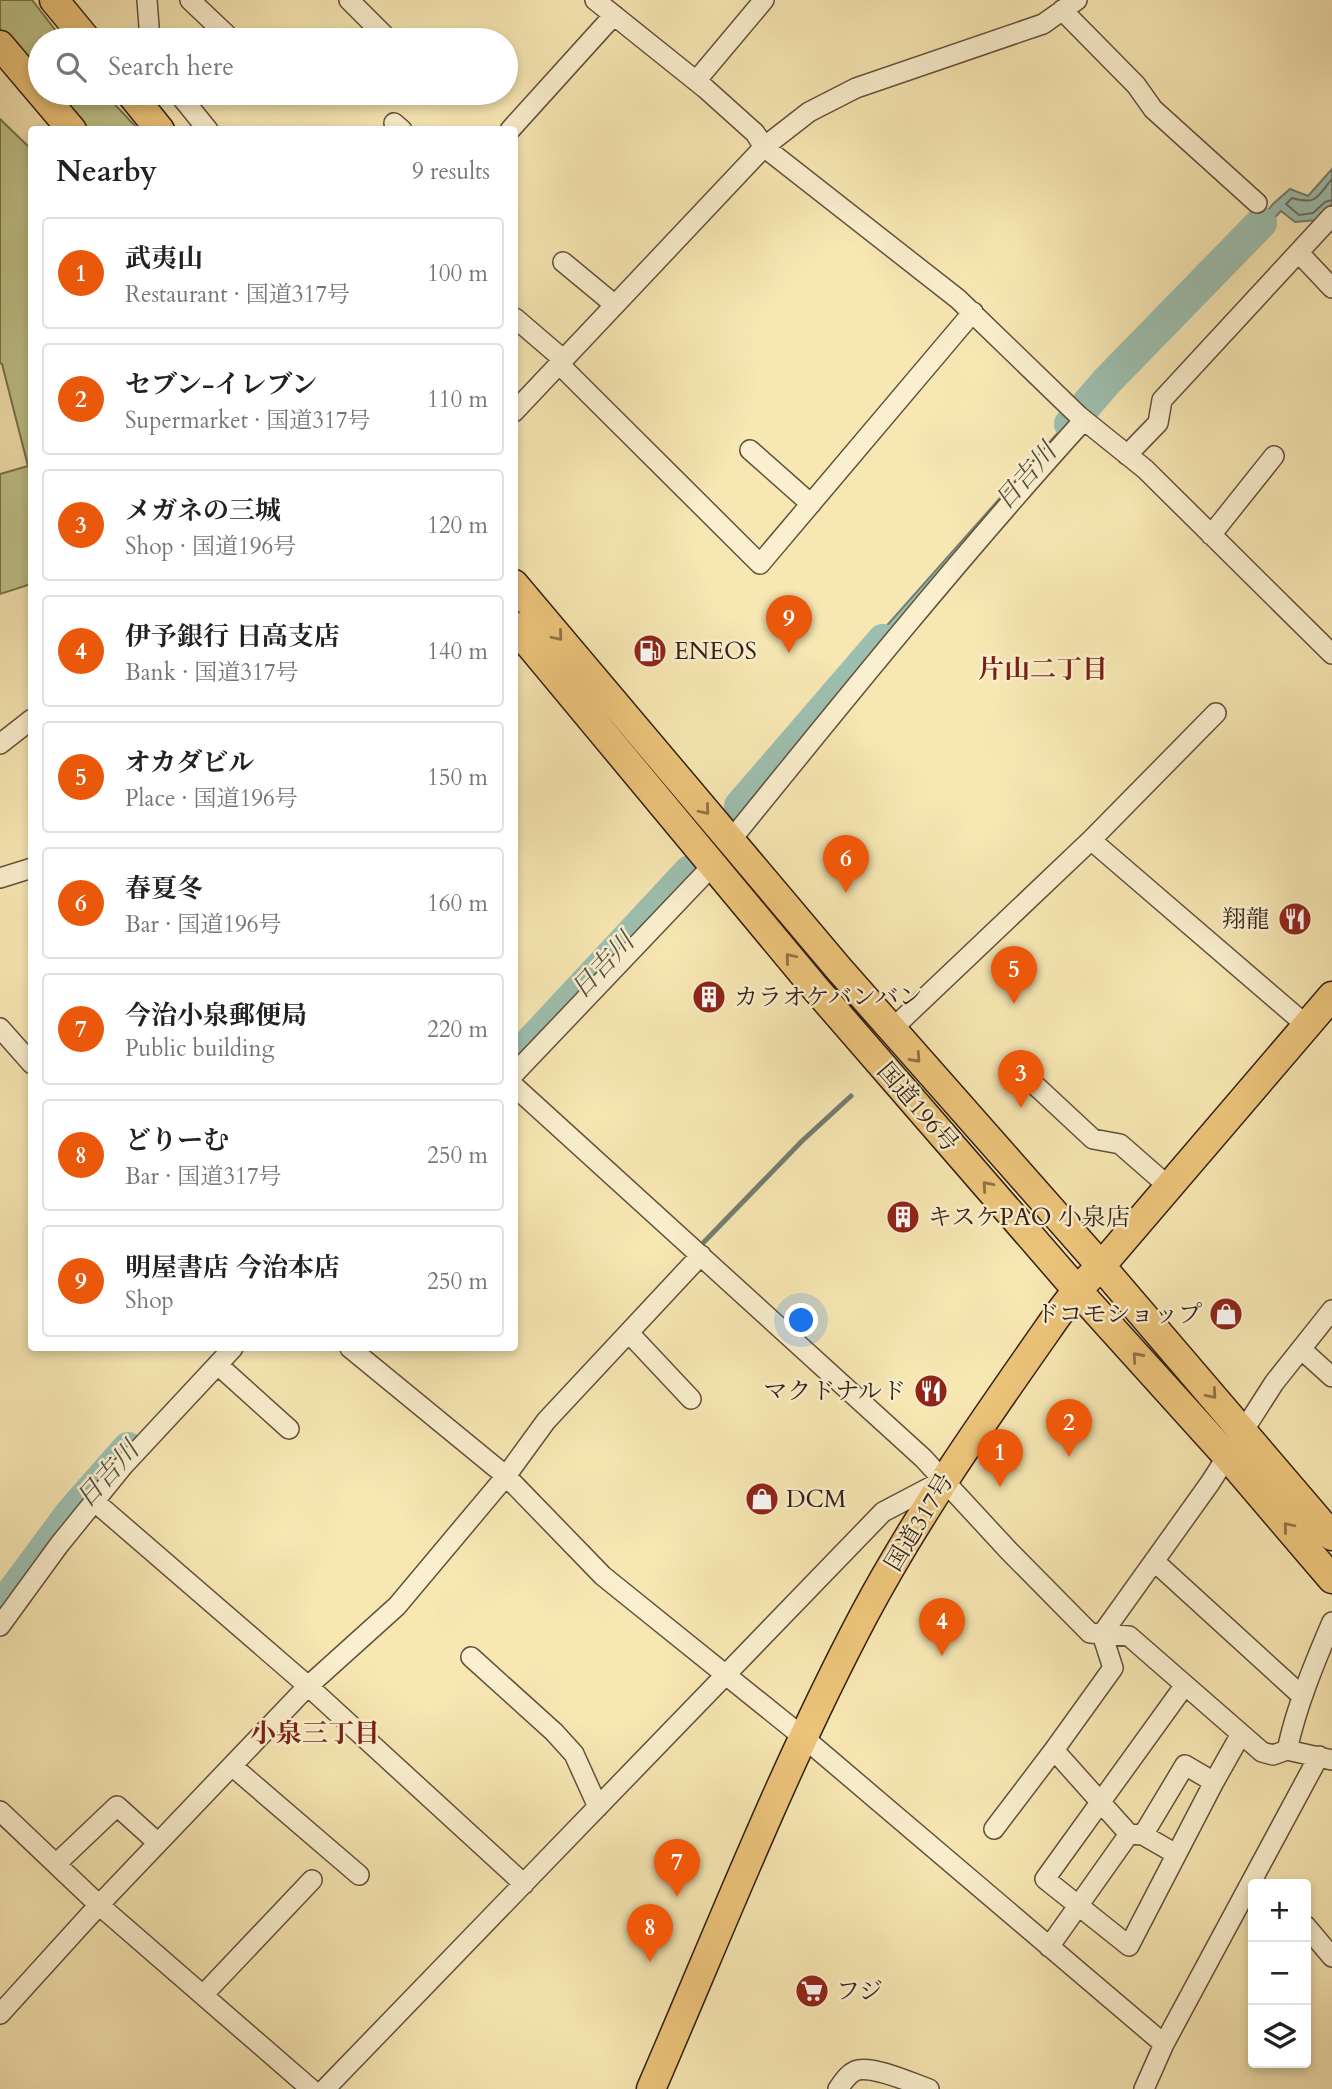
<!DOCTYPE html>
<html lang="en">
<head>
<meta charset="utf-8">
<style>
  body { margin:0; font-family:Cardo,"Noto Serif JP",serif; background:#f2f2f2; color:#222 }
  .controls { position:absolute; right:21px; bottom:21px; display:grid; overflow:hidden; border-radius:7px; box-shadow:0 4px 10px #0003 }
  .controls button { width:63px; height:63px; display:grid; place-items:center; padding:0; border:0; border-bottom:2px solid #e0e0e0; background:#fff; color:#222; font:35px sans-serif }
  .you { position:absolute; left:802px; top:1321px; width:24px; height:24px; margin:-18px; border:5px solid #fff; border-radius:50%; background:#1a73e8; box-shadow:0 0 0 10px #1a73e833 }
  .badge { display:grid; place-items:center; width:46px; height:46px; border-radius:50%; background:#ea580c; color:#fff; font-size:23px; font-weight:700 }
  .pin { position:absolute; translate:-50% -58px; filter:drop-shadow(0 2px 4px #0008) }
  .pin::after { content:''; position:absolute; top:37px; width:24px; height:21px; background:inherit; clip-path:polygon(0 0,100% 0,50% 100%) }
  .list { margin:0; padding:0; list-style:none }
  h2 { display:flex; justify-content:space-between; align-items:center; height:91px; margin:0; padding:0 28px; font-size:30px }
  h2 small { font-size:23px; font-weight:400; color:#767676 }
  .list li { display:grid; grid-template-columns:46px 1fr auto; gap:21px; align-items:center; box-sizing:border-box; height:112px; margin:0 14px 14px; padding:0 14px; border:2px solid #e0e0e0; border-radius:7px }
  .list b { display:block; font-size:26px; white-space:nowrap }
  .list p { margin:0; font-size:23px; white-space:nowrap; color:#767676 }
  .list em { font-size:23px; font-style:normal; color:#767676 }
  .icon { flex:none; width:38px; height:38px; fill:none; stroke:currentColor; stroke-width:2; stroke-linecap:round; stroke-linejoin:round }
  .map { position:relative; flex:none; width:1332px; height:2089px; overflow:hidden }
  .search { position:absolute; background:#fff; box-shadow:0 4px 10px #0003; left:28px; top:28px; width:490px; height:77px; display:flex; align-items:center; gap:18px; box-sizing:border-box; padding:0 24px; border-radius:38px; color:#767676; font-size:26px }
  .panel { position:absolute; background:#fff; box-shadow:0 4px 10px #0003; left:28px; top:126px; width:490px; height:1225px; border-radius:7px }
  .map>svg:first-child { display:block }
</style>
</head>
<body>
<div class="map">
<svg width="1332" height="2089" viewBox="0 0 1332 2089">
  <rect width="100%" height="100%" fill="#f7e7b3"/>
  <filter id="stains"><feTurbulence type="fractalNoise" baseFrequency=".00286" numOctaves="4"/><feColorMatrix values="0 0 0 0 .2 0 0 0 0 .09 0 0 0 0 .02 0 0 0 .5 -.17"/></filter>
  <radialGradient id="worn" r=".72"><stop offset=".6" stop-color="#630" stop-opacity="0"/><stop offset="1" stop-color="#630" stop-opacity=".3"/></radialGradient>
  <path fill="#bfc48a" stroke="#79724f" stroke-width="2" d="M0 0H32L63 40H40V84L0 35Z
    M48 93H104L138 129H79Z
    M0 119 32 150 31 584 0 594V474L28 466 2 364 0 363Z"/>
  <path fill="#9dbfaf" stroke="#737f71" stroke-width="2" d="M1332 169V204L1317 220 1295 222 1281 211 1068 430 753 791 746 786 809 707 883 630 1054 437 1231 253 1273 204 1290 189 1308 196Z"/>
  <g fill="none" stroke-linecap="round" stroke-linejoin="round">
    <path stroke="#686f62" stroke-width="2" d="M1332 179C1316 198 1317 205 1292 198L1286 204 1299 215 1313 213 1325 202 1332 200"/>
    <path stroke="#737f71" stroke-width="5" d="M704 1242 802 1141 851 1096"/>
    <path stroke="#9dbfaf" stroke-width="32" d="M1070 424 1107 381 1261 223
      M740 806 883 640
      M514 1060 690 871
      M0 1609 71 1513 128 1448"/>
    <defs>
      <path id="minor" d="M147 0 150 40
        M190 0 230 38
        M349 0 389 40
        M595 0 706 89 755 133 764 147 958 299 1079 416 1145 469 1332 654
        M1062 10 1136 85 1153 109 1257 203
        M696 81 764 0
        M178 93 208 130
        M394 123 402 130
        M510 130 614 15
        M1299 253 1332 288
        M563 262 615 305
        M515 318 564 360
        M559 364 760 564 973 312
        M514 412 764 147 809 112 856 88 1043 24 1077 0
        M750 450 811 504
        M1127 455 1158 423 1162 400 1332 216
        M1211 535 1274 456
        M1216 713 1091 840 1306 1025
        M0 744 32 719
        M731 840C846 698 961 556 1084 420
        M0 878 32 868
        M0 1028 32 1064
        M891 1030 1091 840
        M1021 1072 1093 1139 1120 1144 1168 1186
        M514 1074 713 865
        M514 1086 923 1458 1009 1551 1090 1633 1129 1636 1262 1752 1273 1755 1287 1750 1332 1760
        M629 1333 691 1399
        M350 1348 506 1476 603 1576 803 1737 1164 2044
        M1301 1349 1332 1377
        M218 1365 289 1429
        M94 1501 308 1686 524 1884
        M1154 1561 1302 1696
        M0 1626 59 1545 123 1466 233 1348
        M471 1657 554 1732 574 1754 598 1807
        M1185 1685 1045 1879 1129 1946 1214 1782
        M1287 1750C1297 1705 1314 1664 1332 1622
        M232 1766 359 1875
        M0 1811 99 1905 311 2089
        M994 1829 1054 1750
        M1129 1834 1054 1750 1113 1668 1102 1634 1210 1483 1274 1383 1332 1310
        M1143 1835 1176 1854
        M56 1864 117 1806 158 1843
        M1306 1926 1332 1957
        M1049 1947 1129 1834 1143 1835 1185 1765 1214 1782 1241 1734
        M203 1995 312 1880
        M0 2014 99 1905 306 1688 397 1606 506 1476 546 1421 701 1255
        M325 2089 883 1512 942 1481
        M838 2089C843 2082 849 2072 858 2070 875 2066 912 2083 929 2089
        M1144 2089 1164 2044 1319 1756"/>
      <path id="highway" d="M54 0 87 40
        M0 45 72 130
        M130 93 160 130
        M514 584 839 969 1101 1266 1332 1536
        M514 626 815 988 1077 1290 1227 1456 1332 1579
        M651 2089C720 1930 783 1768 864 1615 920 1510 989 1413 1057 1316L1077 1290 1101 1266 1332 996"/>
    </defs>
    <use href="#minor" stroke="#64513c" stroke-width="22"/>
    <use href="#highway" stroke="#331f14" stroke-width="31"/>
    <use href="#minor" stroke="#faefce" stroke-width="19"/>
    <use href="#highway" stroke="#ecc47a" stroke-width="28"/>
  </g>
  <defs><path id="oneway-chevron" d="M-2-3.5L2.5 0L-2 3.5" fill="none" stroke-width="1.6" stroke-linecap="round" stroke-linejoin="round" transform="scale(1.75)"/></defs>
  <g stroke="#907247">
    <use href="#oneway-chevron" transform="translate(558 636) rotate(50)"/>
    <use href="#oneway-chevron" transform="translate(705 810) rotate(50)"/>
    <use href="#oneway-chevron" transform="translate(790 958) rotate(-130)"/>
    <use href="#oneway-chevron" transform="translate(916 1058) rotate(48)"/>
    <use href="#oneway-chevron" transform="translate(987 1186) rotate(-131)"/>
    <use href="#oneway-chevron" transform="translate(1137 1357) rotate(-132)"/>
    <use href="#oneway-chevron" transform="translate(1212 1394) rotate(49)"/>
    <use href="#oneway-chevron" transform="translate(1288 1527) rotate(-130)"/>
  </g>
  <defs>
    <symbol id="fuel-disc" viewBox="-11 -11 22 22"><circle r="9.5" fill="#8f2418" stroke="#faefce"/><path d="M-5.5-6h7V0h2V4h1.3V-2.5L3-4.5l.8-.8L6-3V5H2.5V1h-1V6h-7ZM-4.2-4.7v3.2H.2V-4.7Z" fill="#fff"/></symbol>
    <symbol id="restaurant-disc" viewBox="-11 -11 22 22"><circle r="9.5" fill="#8f2418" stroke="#faefce"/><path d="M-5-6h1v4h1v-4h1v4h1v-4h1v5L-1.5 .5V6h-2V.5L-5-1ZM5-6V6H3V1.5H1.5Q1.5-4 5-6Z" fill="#fff"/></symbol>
    <symbol id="building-disc" viewBox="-11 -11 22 22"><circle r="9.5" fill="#8f2418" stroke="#faefce"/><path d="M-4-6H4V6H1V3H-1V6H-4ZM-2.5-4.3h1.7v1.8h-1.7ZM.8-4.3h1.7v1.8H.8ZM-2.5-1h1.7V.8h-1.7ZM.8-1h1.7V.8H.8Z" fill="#fff"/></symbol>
    <symbol id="shop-disc" viewBox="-11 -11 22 22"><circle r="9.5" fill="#8f2418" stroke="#faefce"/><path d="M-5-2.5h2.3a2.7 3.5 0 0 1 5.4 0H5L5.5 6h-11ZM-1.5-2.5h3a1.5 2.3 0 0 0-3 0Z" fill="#fff"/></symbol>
    <symbol id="supermarket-disc" viewBox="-11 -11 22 22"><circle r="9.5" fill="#8f2418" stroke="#faefce"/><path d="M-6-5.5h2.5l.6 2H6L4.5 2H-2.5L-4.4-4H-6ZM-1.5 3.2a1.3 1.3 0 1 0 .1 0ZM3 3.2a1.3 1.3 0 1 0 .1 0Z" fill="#fff"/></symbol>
  </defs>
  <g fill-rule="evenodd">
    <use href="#fuel-disc" x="631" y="632" width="38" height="38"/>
    <use href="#restaurant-disc" x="1276" y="900" width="38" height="38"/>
    <use href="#building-disc" x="690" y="978" width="38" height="38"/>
    <use href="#building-disc" x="884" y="1198" width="38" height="38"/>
    <use href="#shop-disc" x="1207" y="1295" width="38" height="38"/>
    <use href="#restaurant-disc" x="912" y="1372" width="38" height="38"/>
    <use href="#shop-disc" x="743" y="1480" width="38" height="38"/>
    <use href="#supermarket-disc" x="793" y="1972" width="38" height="38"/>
  </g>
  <g text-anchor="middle" stroke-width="5" stroke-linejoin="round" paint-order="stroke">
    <g font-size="24" fill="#331f14" stroke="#faefce" text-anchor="start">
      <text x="674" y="659">ENEOS</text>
      <text x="1270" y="927" text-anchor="end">翔龍</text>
      <text x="734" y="1005">カラオケバンバン</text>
      <text x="928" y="1225">キスケPAO 小泉店</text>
      <text x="1202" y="1322" text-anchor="end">ドコモショップ</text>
      <text x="906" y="1399" text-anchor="end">マクドナルド</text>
      <text x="786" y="1507">DCM</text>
      <text x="836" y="1999">フジ</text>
    </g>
    <g font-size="24" fill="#331f14" stroke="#faefce">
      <text transform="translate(918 1107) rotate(49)" y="8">国道196号</text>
      <text transform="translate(919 1522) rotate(-59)" y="8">国道317号</text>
    </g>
    <g font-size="26" font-style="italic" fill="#534f42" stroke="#faefce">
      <text transform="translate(1025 476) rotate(-49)" y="9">日吉川</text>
      <text transform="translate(602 965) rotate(-47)" y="9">日吉川</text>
      <text transform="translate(107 1474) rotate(-48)" y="9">日吉川</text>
    </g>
    <g font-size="26" font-weight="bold" fill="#7a1f14" stroke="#faefce">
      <text x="1043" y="678">片山二丁目</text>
      <text x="315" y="1742">小泉三丁目</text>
    </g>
  </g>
  <rect width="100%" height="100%" filter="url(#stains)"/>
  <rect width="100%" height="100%" fill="url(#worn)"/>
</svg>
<div class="controls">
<button>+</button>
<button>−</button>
<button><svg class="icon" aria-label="layers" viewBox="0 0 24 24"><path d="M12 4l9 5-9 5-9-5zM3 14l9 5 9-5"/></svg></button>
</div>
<div class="you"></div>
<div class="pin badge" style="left:1000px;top:1487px">1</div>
<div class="pin badge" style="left:1069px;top:1457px">2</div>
<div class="pin badge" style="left:1021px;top:1108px">3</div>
<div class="pin badge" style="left:942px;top:1656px">4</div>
<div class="pin badge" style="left:1014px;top:1004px">5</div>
<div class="pin badge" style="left:846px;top:893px">6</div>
<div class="pin badge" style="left:677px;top:1897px">7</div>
<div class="pin badge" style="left:650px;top:1962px">8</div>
<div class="pin badge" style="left:789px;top:653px">9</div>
<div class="search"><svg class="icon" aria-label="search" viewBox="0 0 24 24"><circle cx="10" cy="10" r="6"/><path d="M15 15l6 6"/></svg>Search here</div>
<section class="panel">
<h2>Nearby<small>9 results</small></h2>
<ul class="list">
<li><span class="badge">1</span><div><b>武夷山</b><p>Restaurant · 国道317号</p></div><em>100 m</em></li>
<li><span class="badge">2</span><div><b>セブン-イレブン</b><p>Supermarket · 国道317号</p></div><em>110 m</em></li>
<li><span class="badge">3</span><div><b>メガネの三城</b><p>Shop · 国道196号</p></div><em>120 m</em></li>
<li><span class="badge">4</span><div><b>伊予銀行 日高支店</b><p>Bank · 国道317号</p></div><em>140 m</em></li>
<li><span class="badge">5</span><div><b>オカダビル</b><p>Place · 国道196号</p></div><em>150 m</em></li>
<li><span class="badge">6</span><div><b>春夏冬</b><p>Bar · 国道196号</p></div><em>160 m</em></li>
<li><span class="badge">7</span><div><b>今治小泉郵便局</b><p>Public building</p></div><em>220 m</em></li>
<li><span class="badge">8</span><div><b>どりーむ</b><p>Bar · 国道317号</p></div><em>250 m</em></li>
<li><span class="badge">9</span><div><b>明屋書店 今治本店</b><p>Shop</p></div><em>250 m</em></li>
</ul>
</section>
</div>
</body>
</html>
